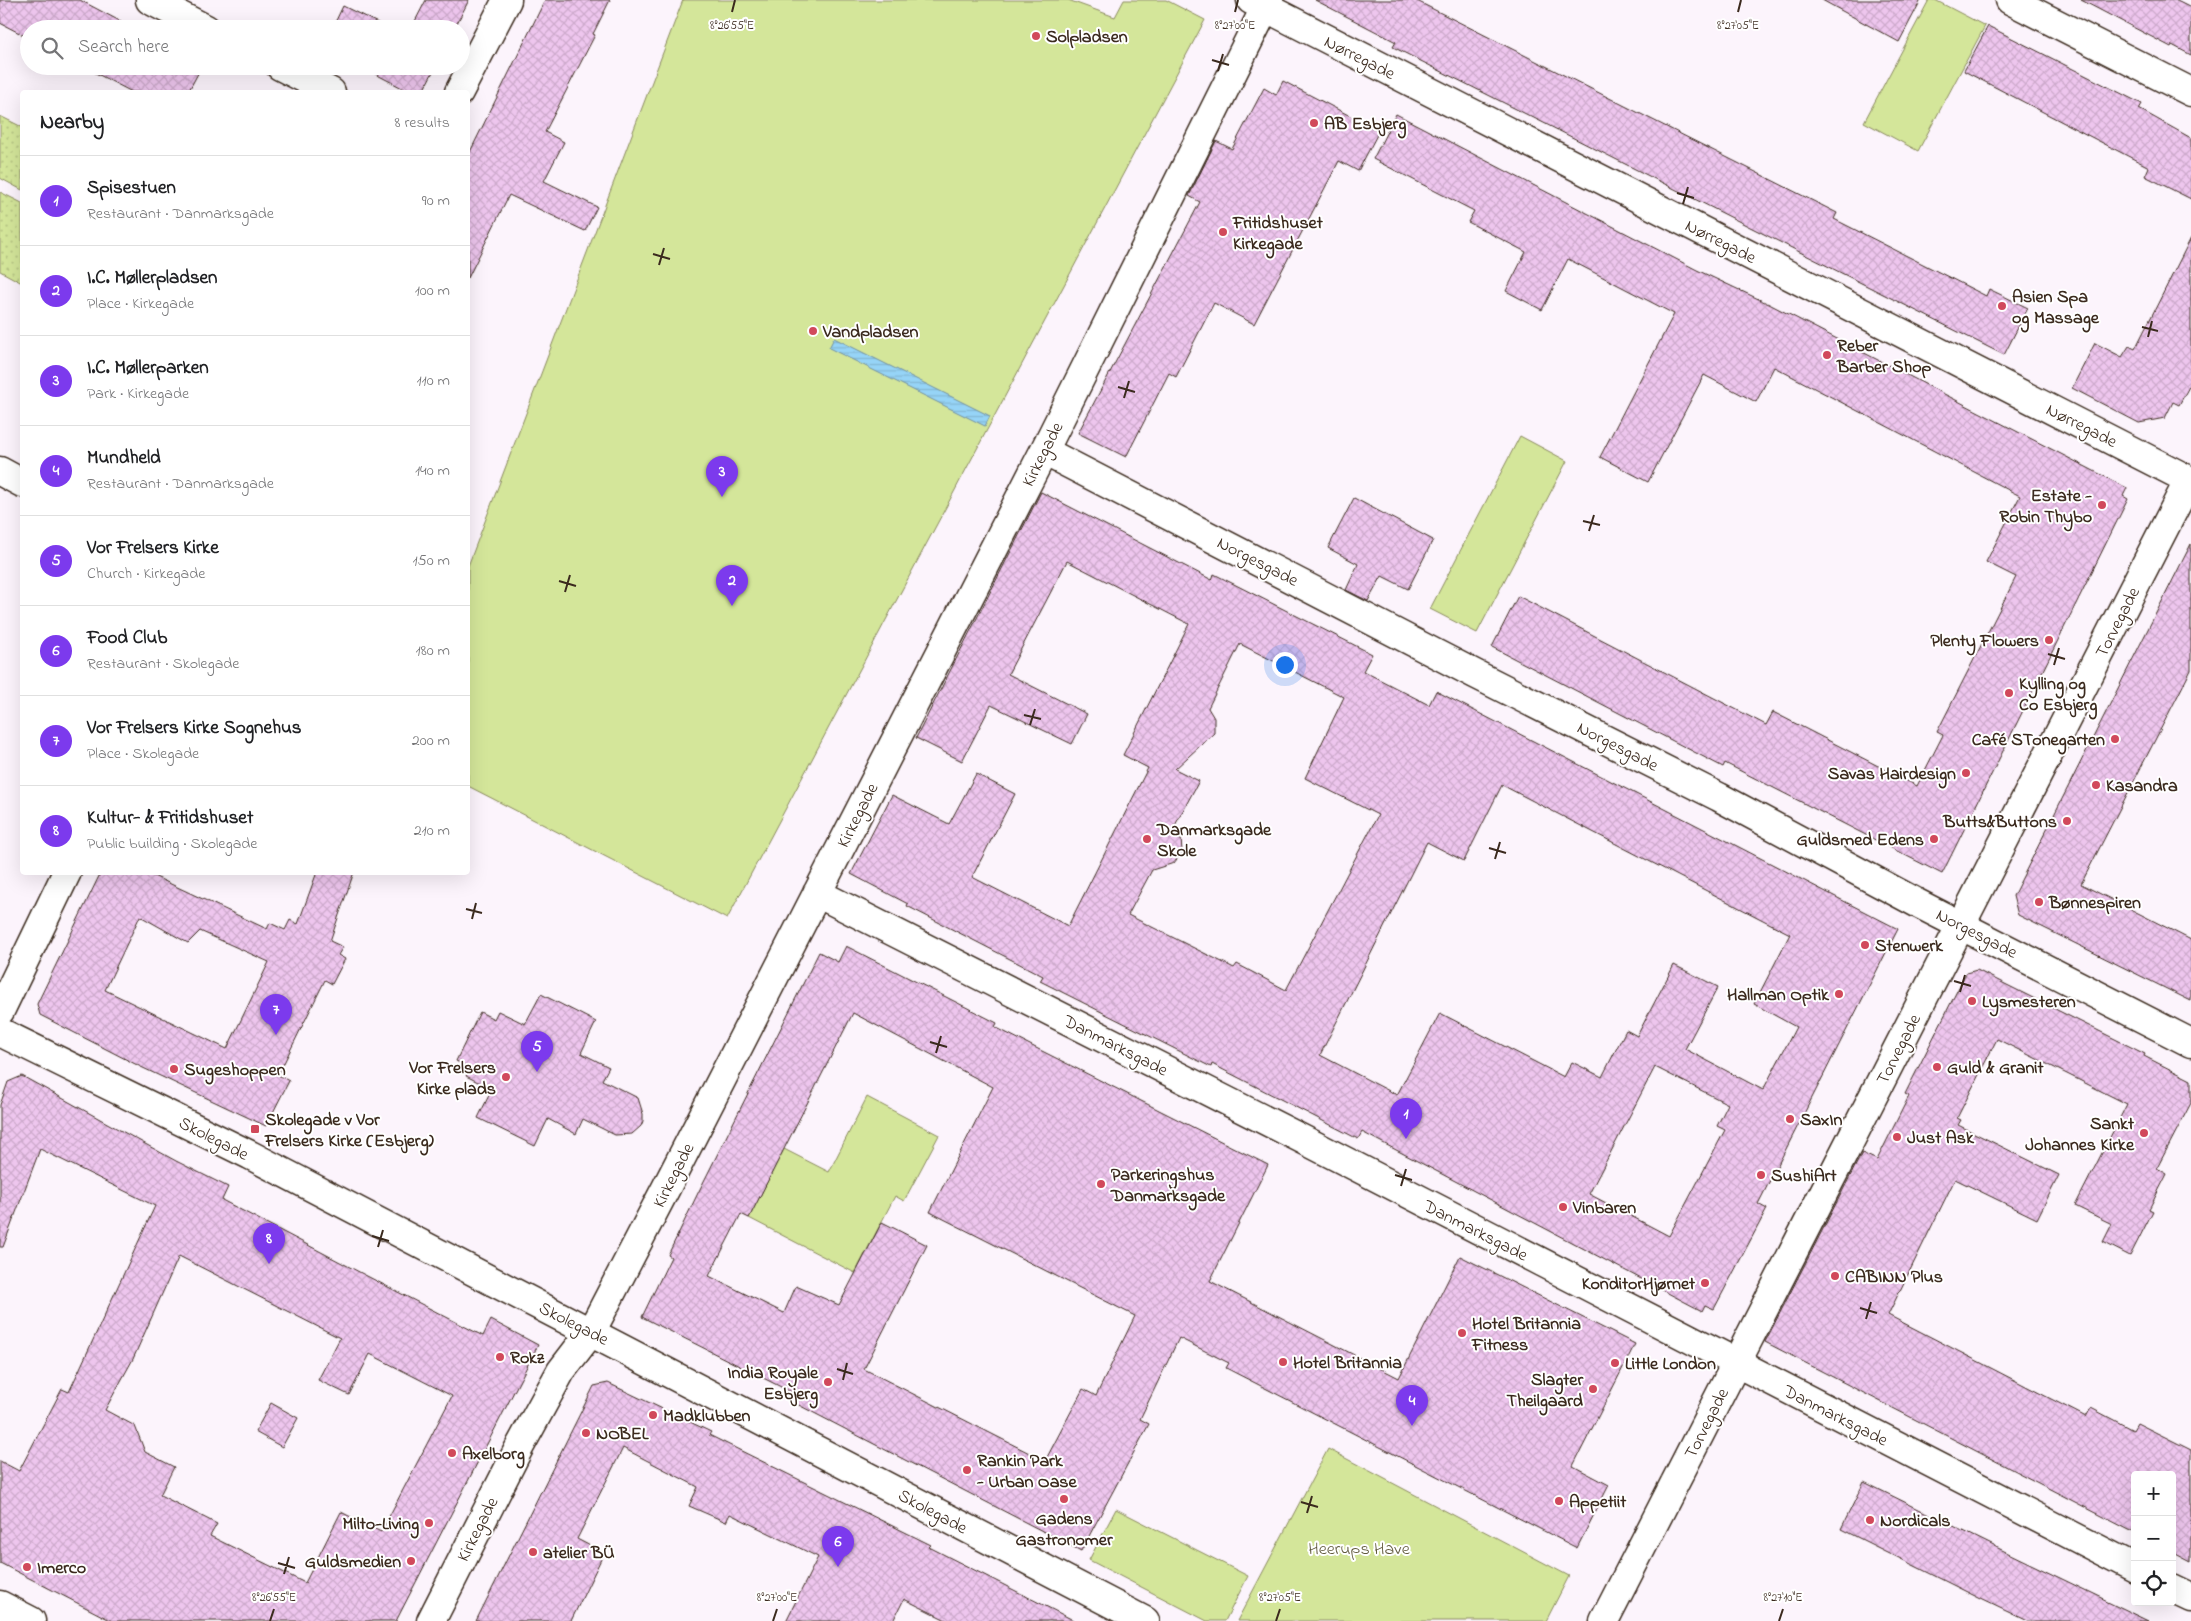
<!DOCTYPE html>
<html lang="en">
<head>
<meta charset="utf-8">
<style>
  body { margin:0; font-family:"Indie Flower",sans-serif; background:#f6f6f6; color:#202124 }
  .controls { position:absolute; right:15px; bottom:15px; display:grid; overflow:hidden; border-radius:5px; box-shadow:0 5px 20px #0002 }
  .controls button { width:45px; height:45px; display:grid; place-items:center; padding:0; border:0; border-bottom:1px solid #e0e0e0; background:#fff; color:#202124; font:25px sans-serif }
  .you { position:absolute; left:1284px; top:664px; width:18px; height:18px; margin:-12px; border:4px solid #fff; border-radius:50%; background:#1a73e8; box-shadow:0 0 0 8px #1a73e833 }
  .badge { display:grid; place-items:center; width:32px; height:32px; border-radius:50%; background:#7c3aed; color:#fff; font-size:16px; font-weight:700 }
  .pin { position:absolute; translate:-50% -41px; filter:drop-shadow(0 1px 2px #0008) }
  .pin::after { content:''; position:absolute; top:26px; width:18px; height:15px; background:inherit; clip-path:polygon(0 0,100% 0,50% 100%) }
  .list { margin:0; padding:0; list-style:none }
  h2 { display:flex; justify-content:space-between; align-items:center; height:65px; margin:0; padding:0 20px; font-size:21px }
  h2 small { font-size:16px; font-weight:400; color:#757577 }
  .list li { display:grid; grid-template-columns:32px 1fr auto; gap:15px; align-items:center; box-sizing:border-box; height:90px; padding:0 20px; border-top:1px solid #e0e0e0 }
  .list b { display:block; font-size:19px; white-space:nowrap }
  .list p { margin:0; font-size:16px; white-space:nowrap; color:#757577 }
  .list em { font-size:16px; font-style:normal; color:#757577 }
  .icon { flex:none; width:28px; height:28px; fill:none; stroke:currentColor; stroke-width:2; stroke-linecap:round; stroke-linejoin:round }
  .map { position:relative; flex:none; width:2191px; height:1621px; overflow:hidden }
  .search { position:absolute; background:#fff; box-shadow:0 5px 20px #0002; left:20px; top:20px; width:450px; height:55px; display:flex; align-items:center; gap:12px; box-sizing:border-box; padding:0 18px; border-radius:28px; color:#757577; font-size:19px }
  .panel { position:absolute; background:#fff; box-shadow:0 5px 20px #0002; left:20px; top:90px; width:450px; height:785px; border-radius:5px }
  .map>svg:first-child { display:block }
</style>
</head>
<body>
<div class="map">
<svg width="2191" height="1621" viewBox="0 0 2191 1621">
  <defs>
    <pattern id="grass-dots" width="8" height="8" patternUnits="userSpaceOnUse" patternTransform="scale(1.25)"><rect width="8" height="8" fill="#d4e69a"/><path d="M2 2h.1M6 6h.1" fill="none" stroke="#b7c584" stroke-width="1.8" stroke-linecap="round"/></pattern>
    <pattern id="water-rules" width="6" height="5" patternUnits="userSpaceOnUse" patternTransform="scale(1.25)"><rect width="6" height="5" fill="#96d4f7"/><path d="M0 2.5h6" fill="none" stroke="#82b6d3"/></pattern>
    <pattern id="building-cross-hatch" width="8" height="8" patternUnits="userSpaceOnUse" patternTransform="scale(1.25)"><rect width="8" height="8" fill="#eec6ee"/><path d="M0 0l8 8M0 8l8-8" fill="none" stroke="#cdaacc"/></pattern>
  </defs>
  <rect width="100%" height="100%" fill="#fcf4fc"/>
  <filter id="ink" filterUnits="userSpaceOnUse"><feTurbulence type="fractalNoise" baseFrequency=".02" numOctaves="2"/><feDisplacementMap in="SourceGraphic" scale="10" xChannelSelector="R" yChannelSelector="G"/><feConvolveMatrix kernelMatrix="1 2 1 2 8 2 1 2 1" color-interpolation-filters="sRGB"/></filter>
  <g filter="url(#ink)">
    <path fill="url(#grass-dots)" stroke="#88885c" d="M0 116 22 127V190L0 178Z
      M0 192 22 203V283L0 271Z"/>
    <path fill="#d4e69a" stroke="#88885c" d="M683 0H1068L1115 17 1124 0H1166L1205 20 727 919 468 786V566Z
      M1929 0H1935L1985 26 1918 151 1864 122Z
      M1520 436 1567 461 1477 633 1430 609Z
      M867 1097 939 1135 904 1201 895 1196 855 1273 749 1218 784 1149 829 1172Z
      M1328 1449 1569 1576 1546 1621H1237Z
      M1116 1509 1248 1576 1225 1621H1207L1089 1560Z"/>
    <path fill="url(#water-rules)" stroke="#7290a0" d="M834 338 990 416 985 426 829 348Z"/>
    <path fill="url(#building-cross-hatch)" stroke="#3b2a1e" fill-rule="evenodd" d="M0 0H80L135 29H29V38L0 23Z
      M426 0H469L454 29H411Z
      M545 0H610L593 34 595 35 545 132 564 142 544 181 597 207 585 231 509 195 468 278V156Z
      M1315 0H1415L1837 213 1834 219 1986 296 1989 289 2028 308 2004 355 1393 47 1396 42Z
      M1822 0H1921L1899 42Z
      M2081 0H2177L2191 7V55L2172 45 2171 47Z
      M343 6 390 29H332Z
      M1988 26 2142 104 2139 109 2191 138V199L2145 176 2149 167 1964 71Z
      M82 66H202L188 92H132Z
      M360 66H436L424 89 415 92H410Z
      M1283 81 1379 131 1358 171 1339 161 1254 324 1214 303 1176 377 1169 373 1126 457 1078 433 1200 202 1189 196 1216 141 1232 149 1264 88 1276 95Z
      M1396 114 1697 270 1769 304 2127 488 2123 496 2128 499 1942 874 1725 763 1723 767 1492 647 1518 596 1766 725 1773 712 1917 786 1943 735 1937 732 2016 577 1986 562 2020 496 1774 367 1756 402 1704 375 1648 482 1600 457 1674 314 1568 259 1542 310 1506 291 1526 252 1468 222 1474 211 1373 159Z
      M2191 238V383L2179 405 2173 402 2165 418 2139 423 2072 388 2095 343 2122 357 2129 346 2135 349Z
      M1041 492 1212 580 1214 574 1372 654 1363 671 1429 705 1436 691 1898 929 1758 1204 1767 1209 1714 1309 1705 1305 1702 1311 1362 1132 1358 1139 1212 1064 1211 1067 1040 981 1043 976 907 906 908 904 851 874 892 795 949 824 976 774 1015 794 972 877 1068 926 1148 768 1123 755 1189 624 1067 561 1008 674 1087 714 1072 744 991 705 962 761 916 738ZM1240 644 1344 697 1305 778 1378 815 1286 990 1237 964 1234 968 1128 915 1152 870 1174 863 1182 852 1181 838 1173 829 1199 781 1175 769 1214 733V718L1208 708ZM1502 785 1790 934 1754 1004 1796 1027 1763 1090 1685 1049 1718 987 1674 965 1637 1036 1626 1030 1602 1077 1572 1062 1564 1077 1440 1013 1397 1095 1320 1055 1427 842 1464 861ZM1655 1067 1728 1104 1717 1126 1725 1130 1669 1236 1589 1194Z
      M1354 498 1433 540 1408 589 1382 576 1368 601 1346 590 1358 564 1328 548Z
      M2191 544V670L2081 884 2191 940V1001L2018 915 2013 896Z
      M101 872H145L267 929 270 923 285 930 290 920 298 924 317 872H354L330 941 343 947 338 955 345 959 332 984 325 980 278 1075 289 1081 266 1126 141 1067 40 1015 37 1004ZM140 916 188 943 200 931 269 962 227 1049 105 990Z
      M846 946 997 1023 995 1027 1034 1047 1268 1165 1210 1281 1399 1378 1460 1256 1635 1344 1573 1466 1609 1485 1577 1548 1226 1368 1229 1363 1179 1338 1140 1419 1149 1424 1081 1551 789 1400 793 1393 642 1317 671 1257 668 1255 698 1193 819 952 838 962ZM853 1013 993 1087 930 1212 1135 1316 1096 1396 1083 1389 1045 1461 864 1369 927 1245 882 1222 839 1305 796 1286 784 1313 709 1276 741 1214 749 1218Z
      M1977 970 2145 1054 2144 1056 2191 1080V1103L2157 1168 2167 1174 2149 1209 2153 1211 2130 1256 2103 1242 2112 1224 2075 1206 2127 1104 1997 1039 1957 1118 1961 1120 1958 1125 2059 1175 2037 1219 1955 1179 1888 1315 2086 1417 2091 1408 2133 1430 2137 1423 2191 1450V1562L2172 1552V1475H2135V1533L1765 1342 1862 1153 1877 1160 1909 1096 1905 1094 1966 973Z
      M541 994 596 1022 581 1053 609 1067 602 1080 638 1098 643 1114V1121L641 1126 632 1134 615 1135 583 1119 576 1134 548 1119 535 1146 478 1118 492 1089 466 1076 470 1068 456 1061 480 1012 494 1019 498 1011 525 1024Z
      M22 1076 176 1161 228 1187 222 1200 363 1274 483 1336 491 1320 538 1345 396 1621H112L0 1563V1461L19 1471 62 1389 69 1392 155 1206 40 1149 3 1247H0V1105L8 1082ZM179 1256 340 1338 318 1380 349 1395 370 1354 452 1396 381 1532 341 1512 305 1583 210 1536 217 1524 160 1495 174 1467 145 1452 135 1426 105 1410 133 1359Z
      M608 1383 711 1432 709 1435 931 1545 929 1547 1075 1621H948L904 1599 893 1621H786L818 1557 730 1514 726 1522 689 1506 698 1487 623 1448 577 1539 604 1553 571 1621H476L594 1386Z
      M271 1403 298 1418 282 1447 255 1432Z
      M1864 1482 2004 1551 2149 1621H2027L1979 1598 1841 1529Z"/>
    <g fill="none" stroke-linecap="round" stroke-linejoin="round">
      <defs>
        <path id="street" d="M150 0 206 29
          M2010 0 2191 92
          M280 66 331 92
          M459 92 507 0
          M1044 451 1475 674 1719 797 1917 903 2191 1043
          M0 471 22 483
          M817 893 1312 1144 2135 1568
          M0 1011 67 872
          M2172 1588 2191 1597
          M0 1605 31 1621
          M431 1621 520 1446 561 1371 591 1332 666 1188 1044 451 1269 0
          M1604 1621 2189 480"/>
        <path id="secondary" d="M1251 0 2191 481
          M0 1032 250 1155 1145 1621"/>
      </defs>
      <use href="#street" stroke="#3b2a1e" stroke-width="31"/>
      <use href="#secondary" stroke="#3b2a1e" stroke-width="31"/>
      <use href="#street" stroke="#fff" stroke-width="28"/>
      <use href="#secondary" stroke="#fff" stroke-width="28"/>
    </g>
  </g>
  <path fill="none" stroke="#3b2a1e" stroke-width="2" d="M732 12 735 0M1235 12 1238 0M1738 12 1741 0M1212 60 1229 65M1218 71 1223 54M1677 193 1694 198M1683 204 1688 187M653 254 670 259M659 265 664 248M2142 327 2158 331M2148 337 2152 321M1118 387 1135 392M1124 398 1129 381M1583 521 1600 525M1589 531 1594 515M559 581 576 586M565 592 570 575M2048 654 2065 659M2054 665 2059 648M1024 715 1041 719M1030 725 1035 709M1489 848 1506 853M1495 859 1500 842M466 909 482 913M472 919 476 903M1954 981 1971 986M1960 992 1965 975M930 1042 947 1047M936 1053 941 1036M1395 1175 1412 1180M1401 1186 1406 1169M372 1236 389 1241M378 1247 383 1230M1860 1308 1877 1313M1866 1319 1871 1302M837 1369 853 1374M843 1380 847 1363M1301 1502 1318 1507M1307 1513 1312 1496M278 1563 295 1568M284 1574 289 1557M270 1621 274 1609M773 1621 777 1609M1276 1621 1280 1609M1779 1621 1783 1609"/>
  <g fill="#d1495b" stroke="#fff" stroke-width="2">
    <circle cx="1036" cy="36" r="5"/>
    <circle cx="1314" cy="123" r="5"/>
    <circle cx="1223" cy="232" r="5"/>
    <circle cx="2002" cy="306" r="5"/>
    <circle cx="813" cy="331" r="5"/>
    <circle cx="1827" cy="355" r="5"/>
    <circle cx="2102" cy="505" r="5"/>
    <circle cx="2049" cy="640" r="5"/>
    <circle cx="2009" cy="693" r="5"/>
    <circle cx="2115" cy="739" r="5"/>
    <circle cx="1966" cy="773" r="5"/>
    <circle cx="2096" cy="785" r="5"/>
    <circle cx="2067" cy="821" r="5"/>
    <circle cx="1147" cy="839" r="5"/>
    <circle cx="1934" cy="839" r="5"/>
    <circle cx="2039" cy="902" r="5"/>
    <circle cx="1865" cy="945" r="5"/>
    <circle cx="1839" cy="994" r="5"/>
    <circle cx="1972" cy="1001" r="5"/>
    <circle cx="1937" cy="1067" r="5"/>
    <circle cx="174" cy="1069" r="5"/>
    <circle cx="506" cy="1077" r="5"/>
    <circle cx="1790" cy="1119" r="5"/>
    <rect x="250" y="1124" width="10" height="10" rx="2.5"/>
    <circle cx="2144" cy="1133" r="5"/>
    <circle cx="1897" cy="1137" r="5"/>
    <circle cx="1761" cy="1175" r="5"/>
    <circle cx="1101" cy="1184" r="5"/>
    <circle cx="1563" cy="1207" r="5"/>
    <circle cx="1835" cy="1276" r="5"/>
    <circle cx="1705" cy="1283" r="5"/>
    <circle cx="1462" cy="1333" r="5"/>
    <circle cx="500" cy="1357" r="5"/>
    <circle cx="1283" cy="1362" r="5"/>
    <circle cx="1615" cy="1363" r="5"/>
    <circle cx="828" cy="1382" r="5"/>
    <circle cx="1593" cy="1389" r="5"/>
    <circle cx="653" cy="1415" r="5"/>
    <circle cx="586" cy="1433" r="5"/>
    <circle cx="452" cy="1453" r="5"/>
    <circle cx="967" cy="1470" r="5"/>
    <circle cx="1064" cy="1499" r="5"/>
    <circle cx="1559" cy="1501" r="5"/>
    <circle cx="1870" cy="1520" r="5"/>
    <circle cx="429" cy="1523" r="5"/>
    <circle cx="533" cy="1552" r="5"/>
    <circle cx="411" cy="1561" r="5"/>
    <circle cx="27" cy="1567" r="5"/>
  </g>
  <g text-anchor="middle" stroke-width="4" stroke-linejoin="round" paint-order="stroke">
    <g font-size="18" font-weight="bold" fill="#3b2a1e" stroke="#fff" text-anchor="start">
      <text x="1046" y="42">Solpladsen</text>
      <text x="1324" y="129">AB Esbjerg</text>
      <text x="1233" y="228">Fritidshuset<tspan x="1233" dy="21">Kirkegade</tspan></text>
      <text x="2012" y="302">Asien Spa<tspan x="2012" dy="21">og Massage</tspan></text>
      <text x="823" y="337">Vandpladsen</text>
      <text x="1837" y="351">Reber<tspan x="1837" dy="21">Barber Shop</tspan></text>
      <text x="2092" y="501" text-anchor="end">Estate -<tspan x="2092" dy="21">Robin Thybo</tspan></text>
      <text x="2039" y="646" text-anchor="end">Plenty Flowers</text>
      <text x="2019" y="689">Kylling og<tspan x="2019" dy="21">Co Esbjerg</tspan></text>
      <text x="2105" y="745" text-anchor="end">Café STonegarten</text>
      <text x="1956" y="779" text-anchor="end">Savas Hairdesign</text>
      <text x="2106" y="791">Kasandra</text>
      <text x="2057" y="827" text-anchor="end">Butts&amp;Buttons</text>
      <text x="1157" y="835">Danmarksgade<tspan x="1157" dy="21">Skole</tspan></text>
      <text x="1924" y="845" text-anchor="end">Guldsmed Edens</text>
      <text x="2049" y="908">Bønnespiren</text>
      <text x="1875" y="951">Stenwerk</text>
      <text x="1829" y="1000" text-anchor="end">Hallman Optik</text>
      <text x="1982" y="1007">Lysmesteren</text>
      <text x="496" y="1073" text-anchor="end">Vor Frelsers<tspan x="496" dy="21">Kirke plads</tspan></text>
      <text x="1947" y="1073">Guld &amp; Granit</text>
      <text x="184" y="1075">Sugeshoppen</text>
      <text x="265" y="1125">Skolegade v Vor<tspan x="265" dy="21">Frelsers Kirke (Esbjerg)</tspan></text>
      <text x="1800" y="1125">SaxIn</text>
      <text x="2134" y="1129" text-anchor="end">Sankt<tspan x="2134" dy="21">Johannes Kirke</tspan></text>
      <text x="1907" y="1143">Just Ask</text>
      <text x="1111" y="1180">Parkeringshus<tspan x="1111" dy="21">Danmarksgade</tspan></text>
      <text x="1771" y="1181">SushiArt</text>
      <text x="1573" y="1213">Vinbaren</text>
      <text x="1845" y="1282">CABINN Plus</text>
      <text x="1695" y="1289" text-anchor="end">KonditorHjørnet</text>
      <text x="1472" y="1329">Hotel Britannia<tspan x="1472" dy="21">Fitness</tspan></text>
      <text x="510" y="1363">Rokz</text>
      <text x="1293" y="1368">Hotel Britannia</text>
      <text x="1625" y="1369">Little London</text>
      <text x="818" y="1378" text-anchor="end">India Royale<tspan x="818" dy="21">Esbjerg</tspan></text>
      <text x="1583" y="1385" text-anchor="end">Slagter<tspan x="1583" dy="21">Theilgaard</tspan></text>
      <text x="663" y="1421">Madklubben</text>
      <text x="596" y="1439">NOBEL</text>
      <text x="462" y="1459">Axelborg</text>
      <text x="977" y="1466">Rankin Park<tspan x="977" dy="21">- Urban Oase</tspan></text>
      <text x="1569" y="1507">Appetiit</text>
      <text x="1064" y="1524" text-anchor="middle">Gadens<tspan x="1064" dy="21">Gastronomer</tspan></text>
      <text x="1880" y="1526">Nordicals</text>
      <text x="419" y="1529" text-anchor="end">Milto-Living</text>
      <text x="543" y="1558">atelier BÜ</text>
      <text x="401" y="1567" text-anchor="end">Guldsmedien</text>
      <text x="37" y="1573">Imerco</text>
    </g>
    <g font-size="18" fill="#3b2a1e" stroke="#fff">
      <text transform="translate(1360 57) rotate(27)" y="6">Nørregade</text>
      <text transform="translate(1721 241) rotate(27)" y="6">Nørregade</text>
      <text transform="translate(2082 425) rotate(27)" y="6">Nørregade</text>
      <text transform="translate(1042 454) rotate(-63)" y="6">Kirkegade</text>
      <text transform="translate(1258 561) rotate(27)" y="6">Norgesgade</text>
      <text transform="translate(2117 622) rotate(-63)" y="6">Torvegade</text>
      <text transform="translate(1618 746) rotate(27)" y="6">Norgesgade</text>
      <text transform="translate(857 815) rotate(-63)" y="6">Kirkegade</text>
      <text transform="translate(1977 933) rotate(27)" y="6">Norgesgade</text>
      <text transform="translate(1116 1045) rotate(27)" y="6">Danmarksgade</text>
      <text transform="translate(1898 1049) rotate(-63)" y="6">Torvegade</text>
      <text transform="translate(214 1138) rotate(27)" y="6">Skolegade</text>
      <text transform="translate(673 1175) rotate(-63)" y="6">Kirkegade</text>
      <text transform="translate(1476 1230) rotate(27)" y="6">Danmarksgade</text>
      <text transform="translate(574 1323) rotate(27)" y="6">Skolegade</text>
      <text transform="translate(1836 1415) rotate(27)" y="6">Danmarksgade</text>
      <text transform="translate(1706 1423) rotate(-63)" y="6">Torvegade</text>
      <text transform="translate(933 1511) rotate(28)" y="6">Skolegade</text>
      <text transform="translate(477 1529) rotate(-63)" y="6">Kirkegade</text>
    </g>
    <g font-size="18" fill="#61593d" stroke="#fff">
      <text x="1359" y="1554">Heerups Have</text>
    </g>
  </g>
  <g font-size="12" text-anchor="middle" fill="#3b2a1e" stroke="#fff" stroke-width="4" stroke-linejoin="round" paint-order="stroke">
    <text x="732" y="29">8°26'55"E</text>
    <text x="1235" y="29">8°27'00"E</text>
    <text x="1738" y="29">8°27'05"E</text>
    <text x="274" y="1601">8°26'55"E</text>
    <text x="777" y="1601">8°27'00"E</text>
    <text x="1280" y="1601">8°27'05"E</text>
    <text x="1783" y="1601">8°27'10"E</text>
  </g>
</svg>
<div class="controls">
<button>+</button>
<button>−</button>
<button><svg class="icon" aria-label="locate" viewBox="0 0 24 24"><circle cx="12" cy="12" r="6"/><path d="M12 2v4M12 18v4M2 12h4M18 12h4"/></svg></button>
</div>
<div class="you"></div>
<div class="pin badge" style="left:1406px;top:1139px">1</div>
<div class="pin badge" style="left:732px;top:606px">2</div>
<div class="pin badge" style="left:722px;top:497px">3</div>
<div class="pin badge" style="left:1412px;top:1426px">4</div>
<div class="pin badge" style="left:537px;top:1072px">5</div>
<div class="pin badge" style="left:838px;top:1567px">6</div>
<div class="pin badge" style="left:276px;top:1035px">7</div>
<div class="pin badge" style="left:269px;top:1264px">8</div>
<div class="search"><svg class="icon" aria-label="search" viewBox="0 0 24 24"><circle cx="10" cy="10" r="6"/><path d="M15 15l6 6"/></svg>Search here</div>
<section class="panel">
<h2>Nearby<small>8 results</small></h2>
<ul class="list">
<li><span class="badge">1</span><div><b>Spisestuen</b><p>Restaurant · Danmarksgade</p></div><em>90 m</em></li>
<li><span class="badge">2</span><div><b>I.C. Møllerpladsen</b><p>Place · Kirkegade</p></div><em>100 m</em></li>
<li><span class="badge">3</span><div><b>I.C. Møllerparken</b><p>Park · Kirkegade</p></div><em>110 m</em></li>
<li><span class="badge">4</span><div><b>Mundheld</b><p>Restaurant · Danmarksgade</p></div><em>140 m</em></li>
<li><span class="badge">5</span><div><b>Vor Frelsers Kirke</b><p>Church · Kirkegade</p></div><em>150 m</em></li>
<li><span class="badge">6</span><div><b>Food Club</b><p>Restaurant · Skolegade</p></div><em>180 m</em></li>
<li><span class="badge">7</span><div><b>Vor Frelsers Kirke Sognehus</b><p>Place · Skolegade</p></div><em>200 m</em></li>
<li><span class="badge">8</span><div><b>Kultur- &amp; Fritidshuset</b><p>Public building · Skolegade</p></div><em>210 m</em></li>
</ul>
</section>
</div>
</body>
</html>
